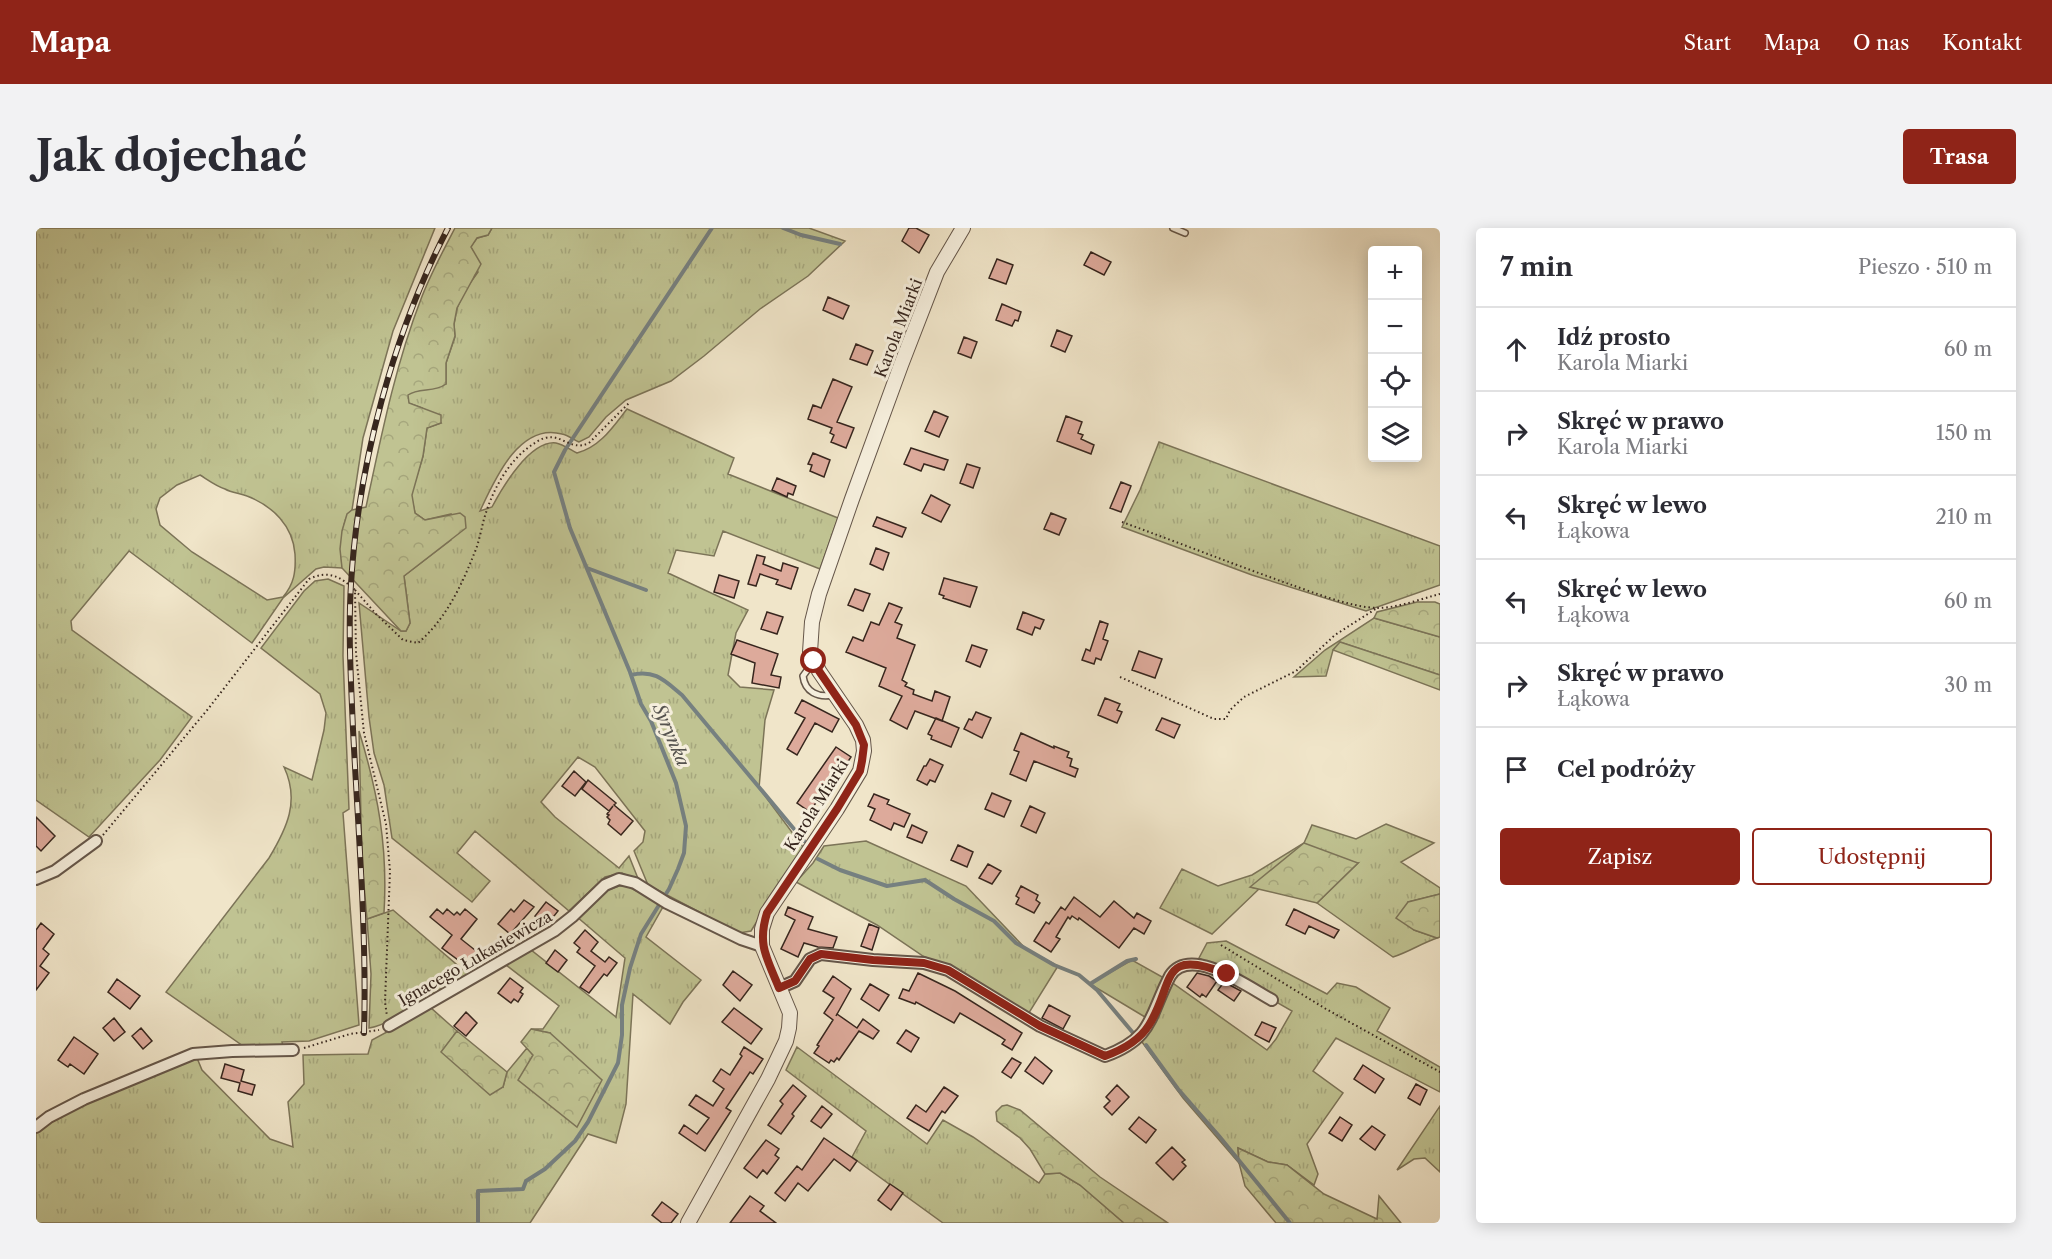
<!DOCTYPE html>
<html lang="pl">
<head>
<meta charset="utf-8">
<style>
  body { margin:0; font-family:"Libre Caslon Text",serif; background:#f2f2f3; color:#2b2b33 }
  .controls { position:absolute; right:18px; top:18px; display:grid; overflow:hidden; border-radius:6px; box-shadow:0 3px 15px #0003 }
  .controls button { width:54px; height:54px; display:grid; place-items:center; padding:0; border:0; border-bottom:2px solid #e1e1e2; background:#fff; color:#2b2b33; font:30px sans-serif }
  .stop { position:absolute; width:18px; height:18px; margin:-14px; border:4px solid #8f2418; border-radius:50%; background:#fff }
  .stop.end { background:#8f2418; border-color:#fff; box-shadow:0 2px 6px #0008 }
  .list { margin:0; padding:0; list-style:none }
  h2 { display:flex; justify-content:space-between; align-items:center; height:78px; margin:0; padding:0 24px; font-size:26px }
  h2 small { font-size:20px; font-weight:400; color:#7c7c81 }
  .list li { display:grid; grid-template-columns:39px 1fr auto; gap:18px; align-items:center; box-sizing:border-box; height:84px; padding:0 24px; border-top:2px solid #e1e1e2 }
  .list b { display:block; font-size:22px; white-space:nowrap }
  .list p { margin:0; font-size:20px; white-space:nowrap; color:#7c7c81 }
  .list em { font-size:20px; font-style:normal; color:#7c7c81 }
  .actions { display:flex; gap:12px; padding:18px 24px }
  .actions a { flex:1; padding:14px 0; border:2px solid #8f2418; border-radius:6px; text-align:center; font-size:21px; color:#8f2418 }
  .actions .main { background:#8f2418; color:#fff }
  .icon { flex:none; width:33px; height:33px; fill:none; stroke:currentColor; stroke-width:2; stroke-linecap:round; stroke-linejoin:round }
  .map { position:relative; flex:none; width:1404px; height:995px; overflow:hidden; border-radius:6px }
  header { display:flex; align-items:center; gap:36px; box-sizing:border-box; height:84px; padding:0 30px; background:#8f2418; color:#fff }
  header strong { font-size:28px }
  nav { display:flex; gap:33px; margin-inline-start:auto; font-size:21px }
  .intro { display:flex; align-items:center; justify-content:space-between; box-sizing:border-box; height:144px; padding:0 36px }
  h1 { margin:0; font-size:42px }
  .button { padding:15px 27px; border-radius:6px; background:#8f2418; color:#fff; font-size:21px; font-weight:700 }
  main { display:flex; gap:36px; padding:0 36px }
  aside { flex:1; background:#fff; border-radius:6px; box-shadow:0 3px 15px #0003 }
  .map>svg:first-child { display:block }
</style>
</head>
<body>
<header>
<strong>Mapa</strong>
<nav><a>Start</a><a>Mapa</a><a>O nas</a><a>Kontakt</a></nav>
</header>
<div class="intro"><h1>Jak dojechać</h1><a class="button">Trasa</a></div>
<main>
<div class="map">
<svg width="1404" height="995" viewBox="0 0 1404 995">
  <defs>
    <pattern id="grass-tufts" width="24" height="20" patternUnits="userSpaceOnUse" patternTransform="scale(1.5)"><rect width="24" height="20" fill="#c0c392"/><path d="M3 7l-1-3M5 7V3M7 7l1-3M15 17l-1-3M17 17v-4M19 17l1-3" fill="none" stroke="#a6a77d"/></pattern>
    <pattern id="forest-crowns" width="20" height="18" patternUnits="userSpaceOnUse" patternTransform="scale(1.5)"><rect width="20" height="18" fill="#c0c392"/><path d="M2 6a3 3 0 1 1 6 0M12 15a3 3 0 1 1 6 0" fill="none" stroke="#a6a77d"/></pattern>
  </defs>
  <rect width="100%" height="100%" fill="#f0e5c9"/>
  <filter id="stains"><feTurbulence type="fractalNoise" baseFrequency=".00333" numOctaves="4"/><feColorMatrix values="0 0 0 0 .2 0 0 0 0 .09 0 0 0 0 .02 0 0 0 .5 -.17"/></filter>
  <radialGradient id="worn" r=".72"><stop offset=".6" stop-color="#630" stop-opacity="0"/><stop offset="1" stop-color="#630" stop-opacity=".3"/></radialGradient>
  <path fill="url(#grass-tufts)" stroke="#7c7458" stroke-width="1.5" fill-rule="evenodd" d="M0 0H399L357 103 327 210 316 282C304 292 305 325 306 340L288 339 280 341 247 370 216 415 93 323 35 393 36 402 156 489 124 532 53 609 0 572ZM164 247C172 252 180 258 189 261 196 265 204 265 211 268 237 278 257 298 259 326 260 344 258 356 247 369L231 372 156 324 124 297 120 281 124 270 141 257Z
    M456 0H773L809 13 772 48 724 81 668 128 635 153 590 172 570 189 553 209 543 214C538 212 532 207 526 206 483 194 458 253 444 283L456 279C466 260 494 212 520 215 526 216 535 222 541 225 564 219 577 199 591 181L698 230 692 246 802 290 784 341 687 303 678 328 640 322 632 345 712 382 700 405 692 447 704 459 738 462 729 492 723 560 767 619 715 703 703 705 612 657 598 623 607 614 609 603 559 539 542 529 505 574 519 589 583 640 593 628 603 653 586 645 569 649 533 683 439 603 421 625 454 653 436 674 356 610 348 557 338 525 333 489 323 375 365 403H370L374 395 368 348 415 312V286L389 292 379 285 375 267 387 228 391 200 405 195 386 180 372 175 371 167 377 163 410 156V135L419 109 418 96 421 80 429 62 442 44 434 19 441 10 452 7Z
    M1123 214 1404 318V357L1330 383 1216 347 1086 299 1104 262Z
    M292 351 308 358 307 428 313 581 307 585 323 797 273 813 246 814 247 818 210 820 130 764 233 630C251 600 264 573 248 539L276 552 288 502 290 485 284 466 225 420 268 363 279 353Z
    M1338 390 1404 409V447L1304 414 1297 422 1290 448 1258 449 1289 422Z
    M1350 596 1398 615 1365 634 1404 660V666L1372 674 1378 702 1401 710C1386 715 1373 724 1357 729L1281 675 1322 635 1215 659 1223 661 1176 706 1124 680 1146 641 1182 658 1216 647 1268 615 1276 597 1320 611Z
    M830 613 930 658 990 721 1022 738 991 788 941 754 887 728 841 697 760 654 777 635 788 618Z
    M583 658H591L628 677 610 709 665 752 647 774 634 796 597 766 590 876 580 915 552 906 494 995H0V905C37 872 113 848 161 830L166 842 234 911 257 919 252 874 268 856 267 827 332 826 336 812 395 780 421 803 406 824 467 859 471 844 491 820 497 827 514 805 495 801H507L523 778 470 737 495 722 580 789 589 730 540 688 572 662Z
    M357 682 434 748C412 761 355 797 333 800L335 746 331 691Z
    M1190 713 1291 766 1301 755 1320 759 1354 780 1341 803 1404 839V864L1300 810 1277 843 1307 865 1271 916 1282 946 1278 957 1251 937 1232 934 1202 920 1203 935 1147 870 1106 814 1109 789 1054 756 1096 732 1135 754 1231 822 1240 811 1256 783 1163 730 1171 715Z
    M761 819 891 916 907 892 937 909 1003 955 1009 946 1024 945 1044 957 1088 995H907L816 929 830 903 750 842Z
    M1404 878V944L1389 930 1378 931 1361 942Z"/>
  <path fill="url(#forest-crowns)" stroke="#7c7458" stroke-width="1.5" d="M419 0H456L452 7 441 10 435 19 445 36 421 80 418 96 419 108 410 135V156C398 165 383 159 372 167L373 175 405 187V195L391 200 387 228 376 267 379 285 389 292 424 285 429 289 430 300 368 348 374 395 370 403H365L306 340 304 321 306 303 311 286 316 282 330 279C345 209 359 138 385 71 394 47 407 23 419 0Z
    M1381 374H1399L1404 376V409L1338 390 1341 384Z
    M1304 414 1404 447V462L1297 422Z
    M323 503C342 565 352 619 348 685L331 691 326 634Z
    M1268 615 1322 635 1281 675 1214 659Z
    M1404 666V709L1401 710 1378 702 1360 690 1372 674Z
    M495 801 514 805 566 852 541 899 482 852 497 827 485 814Z
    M421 803 471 844 467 859 454 867 405 824Z
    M971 877 984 882 1064 949 1132 995H1088L1044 957 1024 945 1009 946 994 921 984 910 961 893 960 884 966 878Z
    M1202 920 1232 934 1251 937 1288 966 1341 991 1343 968 1365 995H1240L1209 958 1203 935Z"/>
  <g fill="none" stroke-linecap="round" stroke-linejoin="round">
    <path stroke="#768080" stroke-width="4" d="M747 0 765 7 804 16
      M551 340 610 362
      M595 447C619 441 629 453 646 467L768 613
      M782 631 804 642 851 658 889 652 918 671 958 693 980 715 1018 737 1043 747 1061 762 1098 806
      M1054 756 1091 733 1100 731
      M1110 817 1142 861 1183 908 1254 995
      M442 995V963L487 961 490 953 509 941 539 913 552 894 582 835 586 807V777L594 740 605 706 633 661 642 641 648 625 650 598 640 555 615 493 605 476 594 444 534 300 518 244 529 222 676 0"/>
  </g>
  <path fill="#ddaa9b" stroke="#37261e" stroke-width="1.5" d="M873 0H880L893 7 883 25 866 13Z
    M1055 24 1075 34 1068 47 1048 37Z
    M961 31 977 37 970 56 953 50Z
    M792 69 813 78 807 91 787 82Z
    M966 76 985 84 982 93 979 92 976 98 960 92Z
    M1021 102 1036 108 1029 124 1015 118Z
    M928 109 941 114 935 130 922 125Z
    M820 116 837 123 831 137 814 131Z
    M797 151 816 159 801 194 818 200 810 220 795 214 798 207 794 205 796 200 772 191 777 177 785 180Z
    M898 183 912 189 903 209 889 203Z
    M1030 188 1046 194 1042 205 1047 207 1045 211 1058 217 1055 226 1021 213Z
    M875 220 912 232 908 242 888 236 885 243 868 236Z
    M777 225 794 232 788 249 774 243 776 237 772 236Z
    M931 236 944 240 937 260 924 255Z
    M741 250 760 258 757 267 752 265 751 269 736 262Z
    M1085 254 1095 258 1085 284 1074 280Z
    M895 267 914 277 905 294 886 285Z
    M1015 285 1030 291 1023 307 1008 301Z
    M841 289 870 300 866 309 837 298Z
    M840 320 853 325 847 342 834 336Z
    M721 327 729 329 727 336 745 343 747 335 762 340 755 361 740 356 742 352 724 346 720 358 712 356Z
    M683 347 703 353 698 370 678 364Z
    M908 350 941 359 934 379 907 370 908 368 903 366Z
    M819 361 834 366 827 383 812 377Z
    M853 375 866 380 859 394 866 397 861 410 879 417 866 452 871 455 869 458 878 462 877 466 896 473 899 463 914 469 906 493 879 483 871 501 854 492 866 468 843 458 850 440 810 424 817 409 827 413 835 394 843 397Z
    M731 384 747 389 741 406 725 401Z
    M987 384 1008 392 1004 401 999 399 996 407 981 401Z
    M1064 393 1072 396 1067 411 1072 413 1065 432 1060 430 1058 436 1046 432 1050 421 1054 423Z
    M701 412 742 426 735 447 745 449 743 460 716 455 719 435 695 426Z
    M936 417 951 422 944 439 930 433Z
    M1103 423 1126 431 1119 450 1096 442Z
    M1069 470 1084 476 1081 482 1086 484 1081 495 1062 487Z
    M766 472 803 491 796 504 779 495 761 527 751 521 769 490 759 485Z
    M940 484 955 490 946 510 928 501 933 491 936 492Z
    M900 490 923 500 915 519 895 511 896 508 892 506Z
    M1126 490 1144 497 1138 510 1120 502Z
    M985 505 1018 520V518L1033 524 1031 529 1036 531 1034 538 1042 541 1039 549 998 533 990 553 974 546 983 524 978 522Z
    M800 519 815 529 801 550 797 548 774 584 761 575Z
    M894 531 907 537 899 554 894 552 891 557 881 552 888 538H890Z
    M538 543 550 554 539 568 526 558Z
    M552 552 580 575 578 577 597 593 585 607 572 596 574 592 571 589 573 587 571 586 577 578 573 583 546 561Z
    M956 565 975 573 968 589 949 581Z
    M838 566 853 572 851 576 874 586 868 599 858 595 855 602 834 592 839 581 832 578Z
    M994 578 1009 585 1000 605 985 598Z
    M0 589 19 608 5 623 0 618Z
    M876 597 891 604 886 615 871 609Z
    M922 617 937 624 931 639 915 632Z
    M952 636 965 643 956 656 943 650Z
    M985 658 1002 667 1000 672 1004 675 998 685 980 676 983 670 980 668Z
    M1038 669 1064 689 1078 673 1098 690 1101 685 1115 693 1108 706 1098 700 1083 720 1043 690 1042 692 1036 688 1034 691 1032 689 1020 709 1024 711 1015 724 998 713 1010 694 1013 696 1025 679 1029 682Z
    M488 672 498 679 474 706 462 696 475 681 478 684Z
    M510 674 522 683 511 697 499 688Z
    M752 679 777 689 772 701 801 709 797 720 782 719 768 715 762 729 745 721 759 692 749 687Z
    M401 681 407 686 411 681 418 687 421 684 424 687 429 681 441 691 425 711 444 726 433 740 406 720 416 707 394 689Z
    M1258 681 1303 702 1298 710 1273 698 1269 706 1250 697Z
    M5 695 18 706 7 721 13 726 4 738 13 745 0 762V702Z
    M833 696 843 700 836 722 825 718Z
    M549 702 562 714 555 723 569 734 573 729 581 735 571 748 568 746 553 765 544 759 559 738 541 724 544 720 538 715Z
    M519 722 531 732 522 744 510 735Z
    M697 743 716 757 704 773 687 757Z
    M882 745 919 763 986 805 976 822 966 816 969 812 963 808 924 785 918 795 880 774 879 776 863 770 867 761 873 763Z
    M1161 745 1173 748 1181 753 1170 769 1166 766 1164 769 1151 759Z
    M797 748 815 761 800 788 801 786 821 800 827 791 843 803 837 811 823 803 803 832 801 830 798 834 795 832 793 835 778 825 783 818 781 817 797 792 788 785 798 770 787 763Z
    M474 750 487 760 484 764 487 766 482 774 478 771 475 775 462 765Z
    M81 751 104 768 94 781 72 764Z
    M1188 754 1205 763 1198 773 1182 762Z
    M834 756 853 767 843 783 825 771Z
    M1013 777 1034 788 1027 801 1006 790Z
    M698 780 726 801 715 816 686 794Z
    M430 784 441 795 430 808 418 798Z
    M78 790 89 804 78 813 67 800Z
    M1226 794 1240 800 1233 814 1219 807Z
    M105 800 116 813 107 821 96 808Z
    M870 802 883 810 875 824 861 815Z
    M38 809 62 826 48 846 34 836 32 839 22 832Z
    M708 819 727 831 717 846 714 844 690 880 695 883 669 923 643 905 648 897 661 906 673 890 653 877 660 867 677 878 688 861 677 853 685 841 694 847 706 828 704 826Z
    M999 829 1016 843 1007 856 989 843Z
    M976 830 985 835 975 850 966 844Z
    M189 836 208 842 205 853 219 857 216 867 202 863 204 855 185 850Z
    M1327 837 1348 851 1339 865 1318 851Z
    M1380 856 1391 862 1384 877 1372 870Z
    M757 857 770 868 756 886 758 888 745 906 732 897 747 876 744 873Z
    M1081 857 1093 869 1076 887 1068 879 1074 873 1070 869Z
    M908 859 922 868 909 885 906 883 893 903 871 890 880 877 890 884Z
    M786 878 796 886 785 900 775 893Z
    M1103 889 1120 902 1110 915 1093 901Z
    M1304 889 1316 897 1306 913 1293 905Z
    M1336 898 1349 907 1339 922 1324 911Z
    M788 910 821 933 814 943 798 931 772 963 762 955 749 973 739 965 761 938 766 942Z
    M730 912 743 921 739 927 743 930 731 946 727 942 721 950 708 940Z
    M1136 919 1149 932 1146 934 1150 938 1137 952 1120 935Z
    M854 956 867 965 855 982 842 972Z
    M714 968 728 978 724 983 740 995H694Z
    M626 974 642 986 635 995H626L616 987Z"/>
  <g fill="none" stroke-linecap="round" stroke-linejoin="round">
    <defs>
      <path id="service" d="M1137 0 1149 5
        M778 433 767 448C769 464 782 470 797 467"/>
      <path id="minor" d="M0 651 19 643 60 613
        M743 760 759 753 774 731 785 726 837 732 888 735 912 742 1004 798 1069 828C1118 810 1113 788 1134 748 1154 716 1214 760 1236 772
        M353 798 518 703 537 688 569 657 583 651 599 655 631 675 705 711 726 718
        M0 899 13 889 48 871 157 826 196 823 257 822"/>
      <path id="tertiary" d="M652 995 732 851 750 813 753 800 754 785 726 718V701L731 685 801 581 824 543 828 523 827 512 820 497 783 443 774 424 776 394 783 366 816 271 865 137 901 44 927 0"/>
    </defs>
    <use href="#service" stroke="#655649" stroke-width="8"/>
    <use href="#minor" stroke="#655649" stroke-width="14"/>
    <use href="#tertiary" stroke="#655649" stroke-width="16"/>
    <path stroke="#37261e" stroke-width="2" stroke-dasharray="1.5 3" stroke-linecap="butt" d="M1086 294C1141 314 1197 336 1253 356 1279 365 1314 379 1341 380 1362 380 1384 371 1404 366
      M319 362 340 386 367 412 382 415C409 392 425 359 438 326 443 315 445 302 448 291 457 260 474 229 502 213 524 200 532 225 553 215L593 175
      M1084 449 1178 491H1190L1194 482 1208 469 1260 443 1299 407 1341 380
      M67 607 172 481 273 351C292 342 304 348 319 362L320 425 328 505 350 596 354 643 349 774 351 788
      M1185 717 1290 781 1404 844
      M268 820 314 806 343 802"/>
    <use href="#service" stroke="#f5eedc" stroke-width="5"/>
    <use href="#minor" stroke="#f5eedc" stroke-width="10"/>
    <use href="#tertiary" stroke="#f5eedc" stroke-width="14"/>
    <defs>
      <path id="rail" d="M328 805C331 704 322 602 317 501 315 453 312 404 315 356 322 237 357 106 412 0"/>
    </defs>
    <use href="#rail" stroke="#37261e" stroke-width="6"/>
    <use href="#rail" stroke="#f5eedc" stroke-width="4" stroke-dasharray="11" stroke-linecap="butt"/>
  </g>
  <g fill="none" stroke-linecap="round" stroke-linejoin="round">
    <path stroke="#8f2418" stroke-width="8" d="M778 433 783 443 820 497 828 517 826 533 824 543 801 581 731 685C721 717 731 730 743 760L759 753 774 731 785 726 837 732 888 735 912 742 1004 798 1069 828C1086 822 1103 813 1113 797 1139 756 1122 718 1191 746"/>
  </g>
  <g text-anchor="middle" stroke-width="6" stroke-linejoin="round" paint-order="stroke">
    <g font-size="16" fill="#37261e" stroke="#f5eedc">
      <text transform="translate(862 100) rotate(-69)" y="6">Karola Miarki</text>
      <text transform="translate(780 577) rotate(-58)" y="6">Karola Miarki</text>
      <text transform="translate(439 730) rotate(-30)" y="6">Ignacego Łukasiewicza</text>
    </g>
    <g font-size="18" font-style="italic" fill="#56534f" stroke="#f5eedc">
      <text transform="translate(635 507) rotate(67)" y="6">Syrynka</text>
    </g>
  </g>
  <rect width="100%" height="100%" filter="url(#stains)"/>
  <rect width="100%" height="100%" fill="url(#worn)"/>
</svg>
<div class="controls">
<button>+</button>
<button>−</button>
<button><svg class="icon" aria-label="locate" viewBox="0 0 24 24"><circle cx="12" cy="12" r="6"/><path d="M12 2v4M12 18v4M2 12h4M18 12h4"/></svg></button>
<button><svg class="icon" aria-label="layers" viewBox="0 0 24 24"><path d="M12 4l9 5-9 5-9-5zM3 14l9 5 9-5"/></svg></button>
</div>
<div class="stop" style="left:778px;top:433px"></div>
<div class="stop end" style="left:1191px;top:746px"></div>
</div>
<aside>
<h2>7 min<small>Pieszo · 510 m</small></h2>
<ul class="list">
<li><svg class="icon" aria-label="ahead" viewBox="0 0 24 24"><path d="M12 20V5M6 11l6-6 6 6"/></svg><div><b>Idź prosto</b><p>Karola Miarki</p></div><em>60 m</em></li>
<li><svg class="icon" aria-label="right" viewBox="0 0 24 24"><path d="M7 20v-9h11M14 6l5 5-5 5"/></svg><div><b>Skręć w prawo</b><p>Karola Miarki</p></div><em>150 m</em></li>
<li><svg class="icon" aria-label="left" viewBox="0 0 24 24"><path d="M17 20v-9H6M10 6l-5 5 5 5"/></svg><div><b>Skręć w lewo</b><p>Łąkowa</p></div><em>210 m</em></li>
<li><svg class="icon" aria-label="left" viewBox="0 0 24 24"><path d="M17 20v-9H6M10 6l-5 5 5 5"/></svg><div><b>Skręć w lewo</b><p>Łąkowa</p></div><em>60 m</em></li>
<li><svg class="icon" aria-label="right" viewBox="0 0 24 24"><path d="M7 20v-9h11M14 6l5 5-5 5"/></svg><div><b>Skręć w prawo</b><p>Łąkowa</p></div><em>30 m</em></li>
<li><svg class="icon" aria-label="arrive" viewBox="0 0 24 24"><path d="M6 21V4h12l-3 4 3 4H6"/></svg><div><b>Cel podróży</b></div></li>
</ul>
<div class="actions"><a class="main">Zapisz</a><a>Udostępnij</a></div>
</aside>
</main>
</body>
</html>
